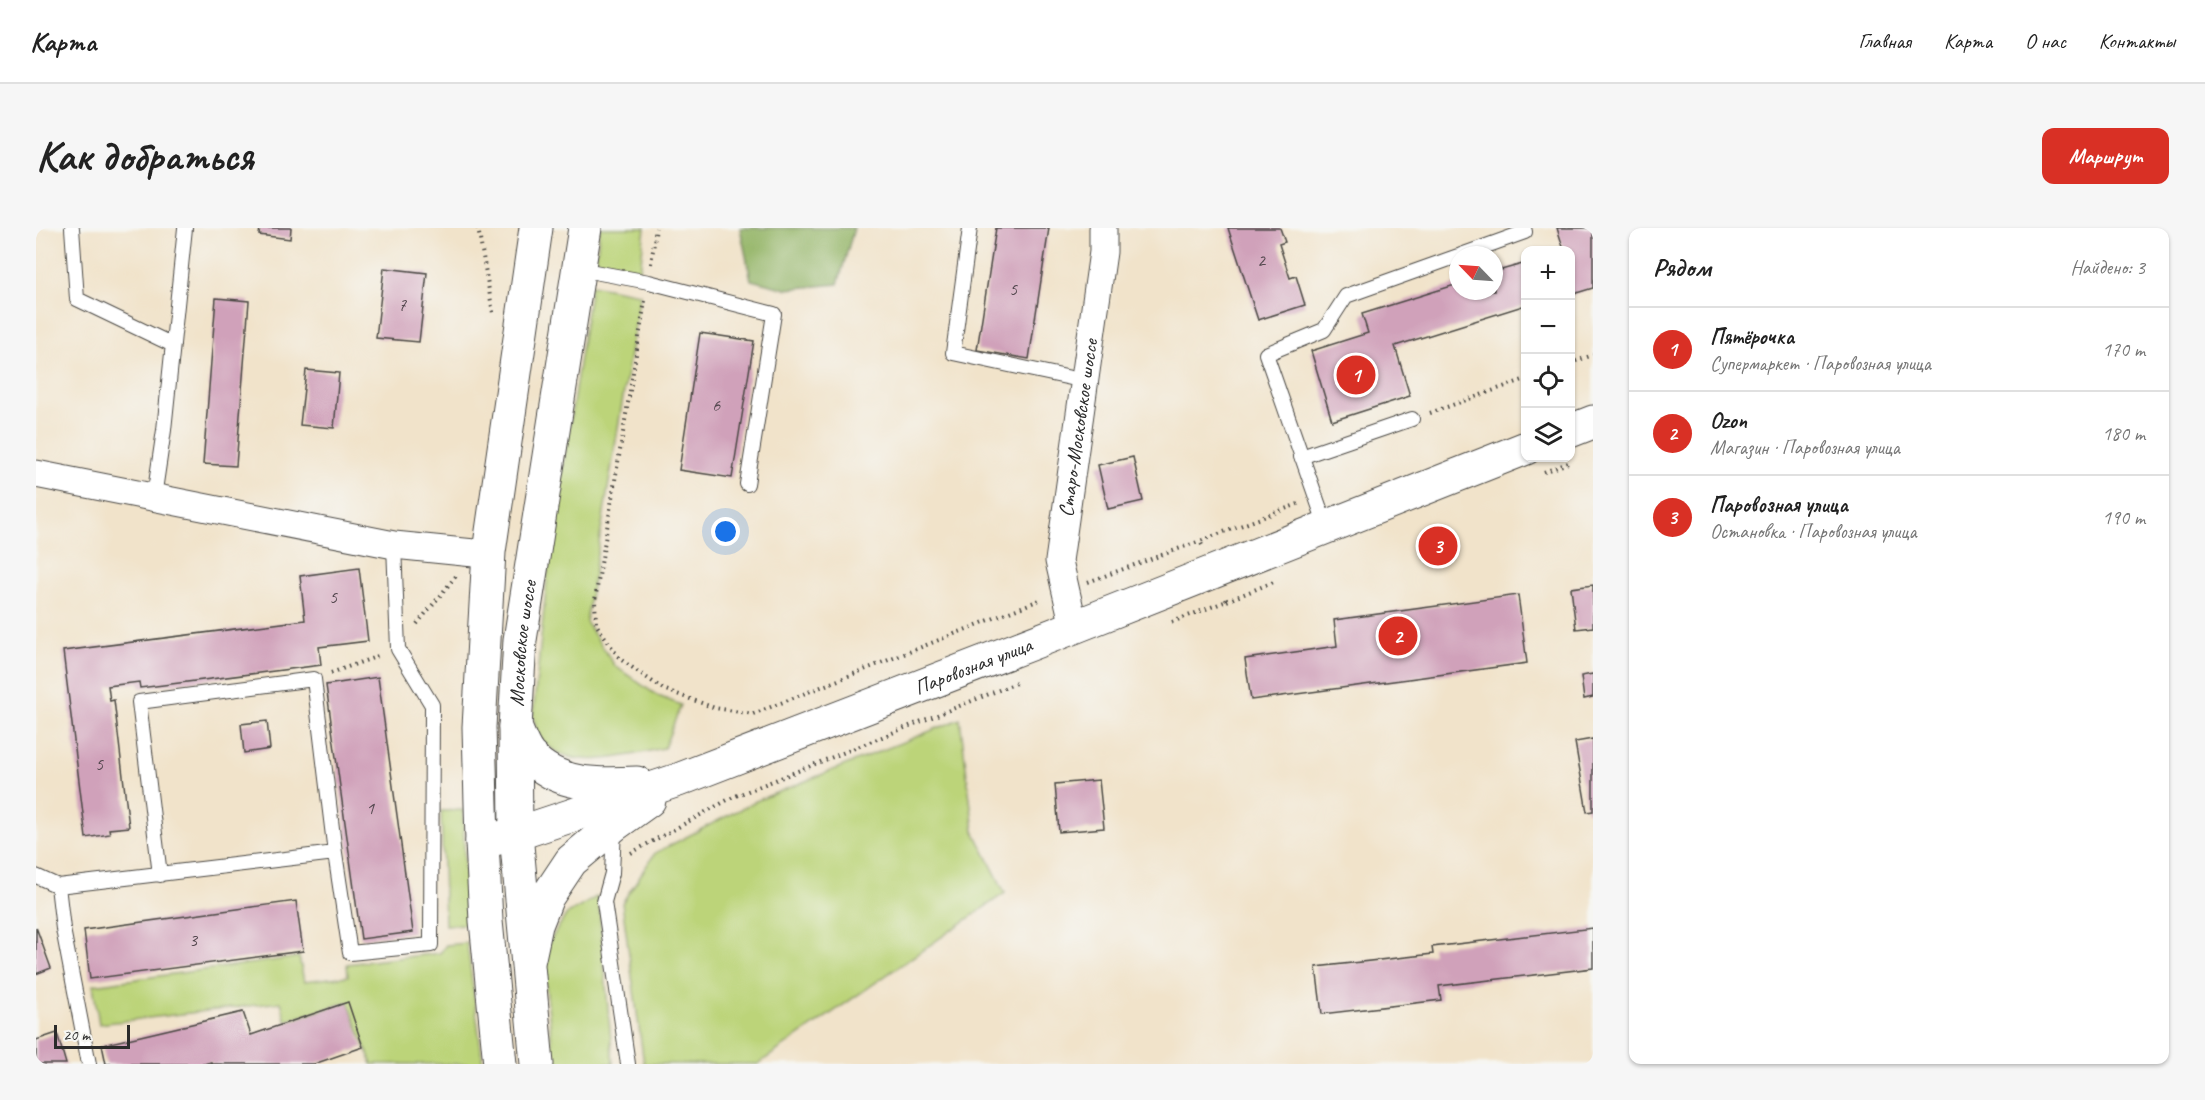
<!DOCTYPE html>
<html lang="ru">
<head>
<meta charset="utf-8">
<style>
  body { margin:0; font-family:Caveat,sans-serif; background:#f6f6f6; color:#222 }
  .controls { position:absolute; right:18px; top:18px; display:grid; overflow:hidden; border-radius:12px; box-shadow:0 2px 4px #0004 }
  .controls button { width:54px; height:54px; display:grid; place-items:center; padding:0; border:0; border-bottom:2px solid #e0e0e0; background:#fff; color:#222; font:30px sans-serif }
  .compass { position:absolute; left:1413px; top:18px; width:54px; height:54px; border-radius:50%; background:#fff; box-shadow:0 2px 4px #0004; rotate:295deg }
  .scale { position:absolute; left:18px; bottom:15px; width:76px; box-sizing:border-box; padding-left:6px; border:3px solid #2b2b2b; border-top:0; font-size:16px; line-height:21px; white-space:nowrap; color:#2b2b2b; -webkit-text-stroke:4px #f6f6f2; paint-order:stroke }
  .you { position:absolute; left:690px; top:304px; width:21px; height:21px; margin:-15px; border:4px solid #fff; border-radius:50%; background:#1a73e8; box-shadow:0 0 0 9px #1a73e833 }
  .badge { display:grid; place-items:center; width:39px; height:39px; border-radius:50%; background:#d93025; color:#fff; font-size:20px; font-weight:700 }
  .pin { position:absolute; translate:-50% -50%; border:3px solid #fff; box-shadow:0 2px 6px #0006 }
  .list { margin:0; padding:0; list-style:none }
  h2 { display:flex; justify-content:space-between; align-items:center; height:78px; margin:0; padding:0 24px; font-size:26px }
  h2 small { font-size:20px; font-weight:400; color:#767676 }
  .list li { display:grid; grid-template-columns:39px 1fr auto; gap:18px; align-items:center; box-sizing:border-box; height:84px; padding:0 24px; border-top:2px solid #e0e0e0 }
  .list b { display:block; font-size:22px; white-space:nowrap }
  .list p { margin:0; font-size:20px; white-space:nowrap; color:#767676 }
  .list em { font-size:20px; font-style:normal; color:#767676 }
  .icon { flex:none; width:33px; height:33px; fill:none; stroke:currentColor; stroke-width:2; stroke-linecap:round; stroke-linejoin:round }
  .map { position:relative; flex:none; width:1557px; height:836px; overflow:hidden; border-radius:12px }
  header { display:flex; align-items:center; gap:36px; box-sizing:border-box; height:84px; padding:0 30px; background:#fff; border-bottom:2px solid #e0e0e0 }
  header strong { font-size:28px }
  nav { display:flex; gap:33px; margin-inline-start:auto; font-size:21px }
  .intro { display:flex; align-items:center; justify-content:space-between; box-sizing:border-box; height:144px; padding:0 36px }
  h1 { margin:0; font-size:42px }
  .button { padding:15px 27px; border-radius:12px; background:#d93025; color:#fff; font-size:21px; font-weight:700 }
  main { display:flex; gap:36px; padding:0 36px }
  aside { flex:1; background:#fff; border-radius:12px; box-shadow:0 2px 4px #0004 }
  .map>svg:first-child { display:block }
</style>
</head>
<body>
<header>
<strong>Карта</strong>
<nav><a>Главная</a><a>Карта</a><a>О нас</a><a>Контакты</a></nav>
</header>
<div class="intro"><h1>Как добраться</h1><a class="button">Маршрут</a></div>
<main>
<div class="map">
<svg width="1557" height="836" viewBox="0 0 1557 836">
  <rect width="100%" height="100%" fill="#f6f6f2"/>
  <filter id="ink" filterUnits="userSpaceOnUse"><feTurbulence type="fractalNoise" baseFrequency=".0167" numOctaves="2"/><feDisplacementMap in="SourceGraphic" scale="12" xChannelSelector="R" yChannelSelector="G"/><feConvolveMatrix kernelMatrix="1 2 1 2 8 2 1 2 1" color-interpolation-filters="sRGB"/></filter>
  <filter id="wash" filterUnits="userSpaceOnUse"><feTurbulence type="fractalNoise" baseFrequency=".008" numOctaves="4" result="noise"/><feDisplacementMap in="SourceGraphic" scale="24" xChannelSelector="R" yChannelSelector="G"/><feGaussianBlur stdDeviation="1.35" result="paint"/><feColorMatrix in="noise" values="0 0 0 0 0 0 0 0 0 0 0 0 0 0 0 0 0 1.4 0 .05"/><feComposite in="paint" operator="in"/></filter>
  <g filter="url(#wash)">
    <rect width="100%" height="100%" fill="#f1e3ca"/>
    <path fill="#bcd479" stroke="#748052" stroke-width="1.5" d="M564 0H609L604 42 560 33Z
      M555 57 604 66 550 394 579 438 622 468 645 477 628 520C592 527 531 547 504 509 500 504 499 494 497 487L513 333Z
      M924 491 938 603 969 665 722 836H608L586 675 619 625 720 573Z
      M427 582 430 696 409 697 405 583Z
      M562 668 577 836H518L508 738 513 714 530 687Z
      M431 715 447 836H336L312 774 250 793 245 774 63 796 57 757 263 729 268 753 312 748 311 736 404 725 410 717Z"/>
    <path fill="#95b669" stroke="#60704a" stroke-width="1.5" d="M704 0H818L802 56 750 61 715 52Z"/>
    <g id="blocks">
      <path fill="#d0a1ba" d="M224 0H255L254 11 223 7Z
        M960 0H1013L993 131 941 122Z
        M1192 0H1244L1249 14 1243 16 1254 50 1260 48 1269 77 1222 92Z
        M1521 0H1557V60L1534 67V22H1528Z
        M1490 35V77L1359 118 1374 168 1296 193 1275 123 1332 105 1326 86 1422 56V63H1458V44Z
        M348 40 391 45 383 114 340 110Z
        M180 70 213 73 200 238 167 236Z
        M664 105 718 113 696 250 643 242Z
        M270 142 303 145 298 200 264 197Z
        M1097 229 1107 273 1072 281 1062 237Z
        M323 340 332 413 283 419 285 437 104 460 103 454 72 458 74 473 78 472 93 599 73 601 74 606 50 610 27 423 269 392 264 348Z
        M1557 357V399L1540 401 1535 360Z
        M1482 367 1491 435 1215 472 1209 431 1301 418 1298 392Z
        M1557 446V469L1548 471 1545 448Z
        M342 449 377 704 325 711 290 457Z
        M231 493 234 521 208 525 205 496Z
        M1557 511V583L1551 584 1539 514Z
        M1063 552 1068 600 1023 604 1019 556Z
        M260 673 267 723 54 751 48 702Z
        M0 699 15 740 0 746Z
        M1557 700V740L1403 758 1405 772 1286 786 1280 739 1397 726 1396 719Z
        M312 774 327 819 278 836H176L175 834 168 836H70L66 817 207 784 215 807Z
        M21 805 30 836H0V812Z"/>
    </g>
  </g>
  <g filter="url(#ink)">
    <use href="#blocks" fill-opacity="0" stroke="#494743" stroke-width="1.5"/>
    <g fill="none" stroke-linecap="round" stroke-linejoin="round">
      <defs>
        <path id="service" d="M36 0 41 71 137 117
          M934 0 917 125 1049 153
          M1425 27 1489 4 1488 0
          M542 41 613 54 738 86 711 256
          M1265 229 1376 191
          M118 269 128 202 149 0
          M1290 298 1230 126 1288 102 1310 68 1422 28
          M578 601 576 645 568 674 592 836
          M299 625 314 725 395 717 396 477 362 421 358 317
          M0 648 22 658 299 625 278 451 103 474 124 647
          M22 658 27 701 53 836"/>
        <g id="minor">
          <path d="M0 246 358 317 438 325 453 324"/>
          <path id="s1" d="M1038 399 1023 333 1067 24V0"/>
        </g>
        <g id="secondary">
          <path d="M1534 203 1557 194"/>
          <path d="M479 499C483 508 487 520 493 527 522 559 562 557 601 555"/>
          <path id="s2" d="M446 614 480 606 642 552 1038 399 1490 220"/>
          <path d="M493 730 500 697 511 669 535 633 578 597 613 572"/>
        </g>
        <g id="primary">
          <path d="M464 836 450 693 446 614 443 499 453 324 500 0"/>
          <path id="s3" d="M501 836 480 606 479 499 484 412 549 0"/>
        </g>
      </defs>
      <use href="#service" stroke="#494743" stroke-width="16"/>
      <use href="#minor" stroke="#494743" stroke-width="29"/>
      <use href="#secondary" stroke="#494743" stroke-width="35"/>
      <use href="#primary" stroke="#494743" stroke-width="35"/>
      <path stroke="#494743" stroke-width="4" stroke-dasharray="1.5 4.5" stroke-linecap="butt" d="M442 0 457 85
        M615 36 620 0
        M609 73 559 372 560 396 584 431 627 461 679 480 717 486 1006 371
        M1534 135 1557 127
        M1394 185 1490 151
        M1508 244 1535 234
        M1166 317 1164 313 1262 276
        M1052 354 1164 313
        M1191 373 1240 353
        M1136 394 1191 373 1188 368
        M381 396 420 348
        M295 445 345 427
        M595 625 697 569 983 454"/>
      <use href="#service" stroke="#fff" stroke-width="14"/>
      <use href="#minor" stroke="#fff" stroke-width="27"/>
      <use href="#secondary" stroke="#fff" stroke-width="33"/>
      <use href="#primary" stroke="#fff" stroke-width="33"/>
    </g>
  </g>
  <g text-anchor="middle" stroke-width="5" stroke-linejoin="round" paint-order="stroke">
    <g font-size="18" fill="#54484f">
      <text x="1225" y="38">2</text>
      <text x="977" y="67">5</text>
      <text x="366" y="83">7</text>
      <text x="680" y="183">6</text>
      <text x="297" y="375">5</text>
      <text x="63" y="542">5</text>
      <text x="334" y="586">1</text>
      <text x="157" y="718">3</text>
    </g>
    <g font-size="21" fill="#2b2b2b" stroke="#f6f6f2">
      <text dy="7" stroke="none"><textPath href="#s1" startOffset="202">Старо-Московское шоссе</textPath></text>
      <text dy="7" stroke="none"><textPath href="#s3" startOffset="422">Московское шоссе</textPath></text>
      <text dy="7" stroke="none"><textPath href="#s2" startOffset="522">Паровозная улица</textPath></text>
    </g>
  </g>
</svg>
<div class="controls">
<button>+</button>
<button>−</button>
<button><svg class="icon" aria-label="locate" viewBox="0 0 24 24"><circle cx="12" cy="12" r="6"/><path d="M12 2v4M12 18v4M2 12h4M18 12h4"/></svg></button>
<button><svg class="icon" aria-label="layers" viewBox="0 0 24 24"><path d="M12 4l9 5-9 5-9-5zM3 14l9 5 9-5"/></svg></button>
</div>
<svg class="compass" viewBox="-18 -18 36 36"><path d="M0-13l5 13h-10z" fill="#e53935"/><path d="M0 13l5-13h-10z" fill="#767676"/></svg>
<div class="scale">20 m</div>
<div class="you"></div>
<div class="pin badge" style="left:1320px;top:147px">1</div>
<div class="pin badge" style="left:1362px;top:408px">2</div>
<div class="pin badge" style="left:1402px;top:318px">3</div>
</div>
<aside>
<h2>Рядом<small>Найдено: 3</small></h2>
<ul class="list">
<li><span class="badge">1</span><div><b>Пятёрочка</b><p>Супермаркет · Паровозная улица</p></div><em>170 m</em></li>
<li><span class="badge">2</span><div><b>Ozon</b><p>Магазин · Паровозная улица</p></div><em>180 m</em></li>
<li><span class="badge">3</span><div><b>Паровозная улица</b><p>Остановка · Паровозная улица</p></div><em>190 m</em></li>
</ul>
</aside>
</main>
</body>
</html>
